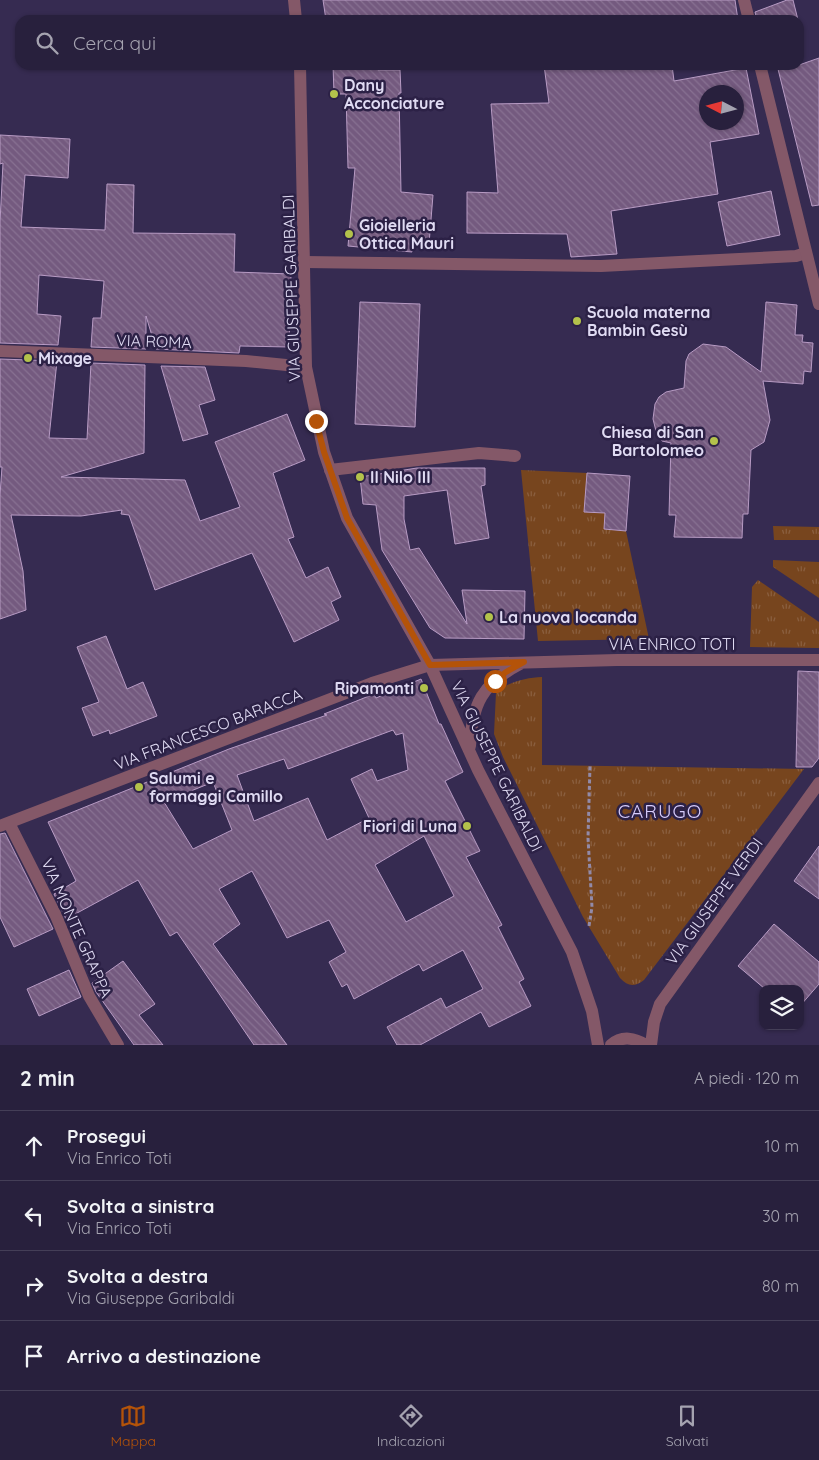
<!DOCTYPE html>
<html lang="it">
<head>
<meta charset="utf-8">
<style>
  body { margin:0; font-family:Quicksand,sans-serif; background:#302844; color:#f1f3f6 }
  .controls { position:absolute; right:15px; bottom:15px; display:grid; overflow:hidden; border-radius:10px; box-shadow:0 1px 4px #0004 }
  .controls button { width:45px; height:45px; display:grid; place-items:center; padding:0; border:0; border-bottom:1px solid #443e57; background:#28203d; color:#f1f3f6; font:25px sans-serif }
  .compass { position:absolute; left:699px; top:85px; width:45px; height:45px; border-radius:50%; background:#28203d; box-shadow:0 1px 4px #0004; rotate:276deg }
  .stop { position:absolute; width:15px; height:15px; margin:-11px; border:4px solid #b45309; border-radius:50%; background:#fff }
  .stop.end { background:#b45309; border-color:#fff; box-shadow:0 1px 5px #0008 }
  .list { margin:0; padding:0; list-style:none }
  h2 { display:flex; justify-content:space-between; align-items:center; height:65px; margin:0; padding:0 20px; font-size:21px }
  h2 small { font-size:16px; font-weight:400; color:#a5a3b0 }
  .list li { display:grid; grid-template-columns:32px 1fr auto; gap:15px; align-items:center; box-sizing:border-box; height:70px; padding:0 20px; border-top:1px solid #443e57 }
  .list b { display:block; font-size:19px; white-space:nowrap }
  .list p { margin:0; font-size:16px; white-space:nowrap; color:#a5a3b0 }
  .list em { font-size:16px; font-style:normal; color:#a5a3b0 }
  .icon { flex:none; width:28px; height:28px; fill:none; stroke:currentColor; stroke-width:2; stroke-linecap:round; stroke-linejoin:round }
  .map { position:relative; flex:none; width:819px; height:1045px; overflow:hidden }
  .search { position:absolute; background:#28203d; box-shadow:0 1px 4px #0004; left:15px; right:15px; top:15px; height:55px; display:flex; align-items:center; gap:12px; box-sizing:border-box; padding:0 18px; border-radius:15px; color:#a5a3b0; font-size:19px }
  .sheet { height:345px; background:#28203d }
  nav { display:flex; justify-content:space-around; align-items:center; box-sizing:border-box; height:70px; border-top:1px solid #443e57; background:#28203d; font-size:14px; color:#a5a3b0 }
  nav a { display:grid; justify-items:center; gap:2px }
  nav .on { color:#b45309 }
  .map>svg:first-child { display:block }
</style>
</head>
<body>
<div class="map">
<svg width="819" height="1045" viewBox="0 0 819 1045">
  <defs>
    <pattern id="grass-tufts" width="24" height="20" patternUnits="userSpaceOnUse" patternTransform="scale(1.25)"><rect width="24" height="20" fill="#77451e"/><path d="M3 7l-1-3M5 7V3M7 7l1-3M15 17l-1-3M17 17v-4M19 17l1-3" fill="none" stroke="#8a5f3f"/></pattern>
    <pattern id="building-back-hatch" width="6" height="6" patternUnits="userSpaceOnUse" patternTransform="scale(1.25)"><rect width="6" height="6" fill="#745a7f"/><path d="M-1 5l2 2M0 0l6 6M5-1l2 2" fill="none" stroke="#887192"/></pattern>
  </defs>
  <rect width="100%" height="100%" fill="#362b51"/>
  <path fill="url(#grass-tufts)" d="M521 470 587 473 585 511 605 513V529L626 531 649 639 538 641Z
    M773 526 819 527V540H774Z
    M773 560 819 562V598L773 567Z
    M758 580 819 622V648L750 647 752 587Z
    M542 677V765L804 769 644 980C635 987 628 987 620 978L583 917 503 757 494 734 496 693C509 681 526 678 542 677Z"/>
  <path fill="url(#building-back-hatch)" stroke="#b89bc4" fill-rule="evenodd" d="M323 0H735L738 20H326Z
    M787 0H793L798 20H757L755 12Z
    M819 58V205L812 206 777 65H799Z
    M333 65H378V70H400L401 93H399L401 192 433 195 429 244 413 243 412 252 348 246 355 168H348L346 94H334Z
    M544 65H672L674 81 746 68 759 134 710 142 718 194 611 211 617 254 571 257 567 234 467 233V192L498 193 491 104 549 103ZM706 92H736V122H706Z
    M0 135 70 139 68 178 25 175 21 227 105 230 107 184 134 185 133 233 235 234 234 272 291 274 289 347 240 346 239 353 156 349 146 316V349L91 347 93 318H101L104 281 39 275 37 314 61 316 58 345 0 343V222L3 163 0 164Z
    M771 191 780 235 727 246 718 202Z
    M360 302 420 304 415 427 355 424Z
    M766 302 797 305 795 335H803L802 342 813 343 811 372 804 371 803 384 763 381 770 420 764 442 751 450 748 514H743L742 538 674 537 676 515H669L671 443 662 441 657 435 653 419 655 404 659 397 666 392 684 388 686 361 689 354 703 344 726 347 761 372Z
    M0 359 57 361 49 438 87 439 91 363 145 365 144 453 61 477 185 480 200 521 240 507 215 442 287 414 305 460 273 473 294 537 288 539 306 578 328 567 341 597 331 602 339 620 294 642 252 553 155 590 129 515 121 514 122 510 81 516 11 515 23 571 26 610 0 619V495L2 467H0Z
    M161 366 205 367 215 400 199 405 208 434 183 441Z
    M417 468H485V485L481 486 489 538 455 544 447 490 404 496V519L410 550 419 548 467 624 462 590 525 591 524 639 445 638 430 628 382 550 376 505 363 504 360 477Z
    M587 473 630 476 626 531 604 529 605 513 584 512Z
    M106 636 127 689 143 682 157 716 110 734 109 730 93 736 82 708 99 702 77 647Z
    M798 671 819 672V758L812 767H796Z
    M421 679 439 724H441L463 772 445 781 480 851 466 857 502 925 498 927 524 979 519 982 531 1006 489 1027 481 1012 420 1045H397L387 1027 441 998 446 1008 483 989 463 950 423 971 419 964 354 999 347 984 342 987 329 962 346 952 329 920 287 938 252 871 219 889 240 924 213 944 287 1045H254L177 932 170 936 138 880 66 919 54 894 76 881 48 822 229 749 327 715 324 714 374 694 376 698ZM393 730 396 735 403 733 408 770 377 781 372 769 351 779 369 818 327 840 308 798 254 821 237 775 284 759 288 769ZM213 782 232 830 193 849 164 802ZM424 836 454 896 406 922 375 865Z
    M5 833 53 929 14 947 0 917V834Z
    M819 846V899L794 881Z
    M774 924 819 962V984L800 1006V989H765L738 966Z
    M123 961 155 1004 139 1015 163 1045H134L96 992 92 983Z
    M69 970 81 997 39 1016 27 989Z"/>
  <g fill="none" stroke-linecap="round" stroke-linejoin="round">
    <path stroke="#928aa9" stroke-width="3" stroke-dasharray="4 2.5" stroke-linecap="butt" d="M589 926 592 907 588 838 590 765"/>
    <path stroke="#845868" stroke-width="12" d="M305 262 601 266 796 256 806 253"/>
    <path stroke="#845868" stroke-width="12" d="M330 470 479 453 515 456"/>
    <path stroke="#845868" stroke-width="12" d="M744 0 749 20
      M760 65 819 304
      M0 351 246 361 306 367
      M9 823 56 916 89 996 118 1045
      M0 826 372 683 430 665"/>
    <path stroke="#845868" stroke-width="12" d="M294 0 296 20
      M300 65 306 367 324 452 347 518 430 665 478 770 572 952 592 1011 598 1045
      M430 665 617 660H819
      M470 746C472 704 482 684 520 664
      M611 1045C622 1035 635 1038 646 1045
      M651 1045 654 1022 660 1004 819 783"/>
  </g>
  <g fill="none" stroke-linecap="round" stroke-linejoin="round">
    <path stroke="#b45309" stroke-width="6" d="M316 421 324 452 347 518 430 665 524 662 506 672 495 681"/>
  </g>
  <g fill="#b3c24b" stroke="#2c2146" stroke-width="2">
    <circle cx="334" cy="94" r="5"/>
    <circle cx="349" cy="234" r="5"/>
    <circle cx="577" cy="321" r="5"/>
    <circle cx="28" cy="358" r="5"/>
    <circle cx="714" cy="441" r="5"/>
    <circle cx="360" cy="477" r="5"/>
    <circle cx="489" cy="617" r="5"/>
    <circle cx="424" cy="688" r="5"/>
    <circle cx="139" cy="787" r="5"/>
    <circle cx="467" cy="826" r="5"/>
  </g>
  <g text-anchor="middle" stroke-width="5" stroke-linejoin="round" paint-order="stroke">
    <g font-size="16" font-weight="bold" fill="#e0dbf3" stroke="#2c2146" text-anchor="start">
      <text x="344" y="91">Dany<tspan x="344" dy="18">Acconciature</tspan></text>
      <text x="359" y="231">Gioielleria<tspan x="359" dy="18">Ottica Mauri</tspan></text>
      <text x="587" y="318">Scuola materna<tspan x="587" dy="18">Bambin Gesù</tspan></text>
      <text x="38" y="364">Mixage</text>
      <text x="704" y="438" text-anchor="end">Chiesa di San<tspan x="704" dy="18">Bartolomeo</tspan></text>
      <text x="370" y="483">Il Nilo III</text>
      <text x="499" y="623">La nuova locanda</text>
      <text x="414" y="694" text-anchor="end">Ripamonti</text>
      <text x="149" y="784">Salumi e<tspan x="149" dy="18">formaggi Camillo</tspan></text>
      <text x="457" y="832" text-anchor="end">Fiori di Luna</text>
    </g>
    <g font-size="16" fill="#e0dbf3" stroke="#2c2146">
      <text transform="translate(291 288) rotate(-92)" y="6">VIA GIUSEPPE GARIBALDI</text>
      <text transform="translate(154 341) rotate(2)" y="6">VIA ROMA</text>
      <text x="672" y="650">VIA ENRICO TOTI</text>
      <text transform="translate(208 729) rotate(-21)" y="6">VIA FRANCESCO BARACCA</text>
      <text transform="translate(497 766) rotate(64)" y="6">VIA GIUSEPPE GARIBALDI</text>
      <text transform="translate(714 901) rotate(-54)" y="6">VIA GIUSEPPE VERDI</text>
      <text transform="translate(77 928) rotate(66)" y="6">VIA MONTE GRAPPA</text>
    </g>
    <g font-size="19" letter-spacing="1" fill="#d7ccfb" stroke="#2c2146">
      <text x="660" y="818">CARUGO</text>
    </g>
  </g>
</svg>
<div class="controls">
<button><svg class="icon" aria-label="layers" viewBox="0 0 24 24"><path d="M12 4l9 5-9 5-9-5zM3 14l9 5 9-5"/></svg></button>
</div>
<svg class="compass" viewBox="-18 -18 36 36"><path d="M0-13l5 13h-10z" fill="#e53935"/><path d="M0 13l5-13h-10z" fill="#a5a3b0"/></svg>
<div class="stop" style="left:495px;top:681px"></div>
<div class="stop end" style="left:316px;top:421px"></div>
<div class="search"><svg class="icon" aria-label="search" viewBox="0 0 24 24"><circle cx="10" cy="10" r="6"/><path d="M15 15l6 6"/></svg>Cerca qui</div>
</div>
<section class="sheet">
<h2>2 min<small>A piedi · 120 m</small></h2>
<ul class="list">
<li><svg class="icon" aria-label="ahead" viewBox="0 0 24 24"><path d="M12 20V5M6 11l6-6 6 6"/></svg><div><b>Prosegui</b><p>Via Enrico Toti</p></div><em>10 m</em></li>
<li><svg class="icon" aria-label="left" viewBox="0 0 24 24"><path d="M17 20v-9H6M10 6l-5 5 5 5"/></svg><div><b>Svolta a sinistra</b><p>Via Enrico Toti</p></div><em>30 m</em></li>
<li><svg class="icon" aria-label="right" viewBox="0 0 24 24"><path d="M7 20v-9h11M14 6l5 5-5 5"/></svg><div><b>Svolta a destra</b><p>Via Giuseppe Garibaldi</p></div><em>80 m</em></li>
<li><svg class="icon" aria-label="arrive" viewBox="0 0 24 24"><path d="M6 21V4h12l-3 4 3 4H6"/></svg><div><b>Arrivo a destinazione</b></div></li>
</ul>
</section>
<nav>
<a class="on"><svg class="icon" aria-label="map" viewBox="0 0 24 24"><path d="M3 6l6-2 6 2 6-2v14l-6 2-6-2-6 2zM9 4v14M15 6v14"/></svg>Mappa</a>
<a><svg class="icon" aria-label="directions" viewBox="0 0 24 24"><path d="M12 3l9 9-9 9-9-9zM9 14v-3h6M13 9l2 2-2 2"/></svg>Indicazioni</a>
<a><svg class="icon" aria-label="saved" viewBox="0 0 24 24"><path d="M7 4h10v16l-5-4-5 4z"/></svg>Salvati</a>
</nav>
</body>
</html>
